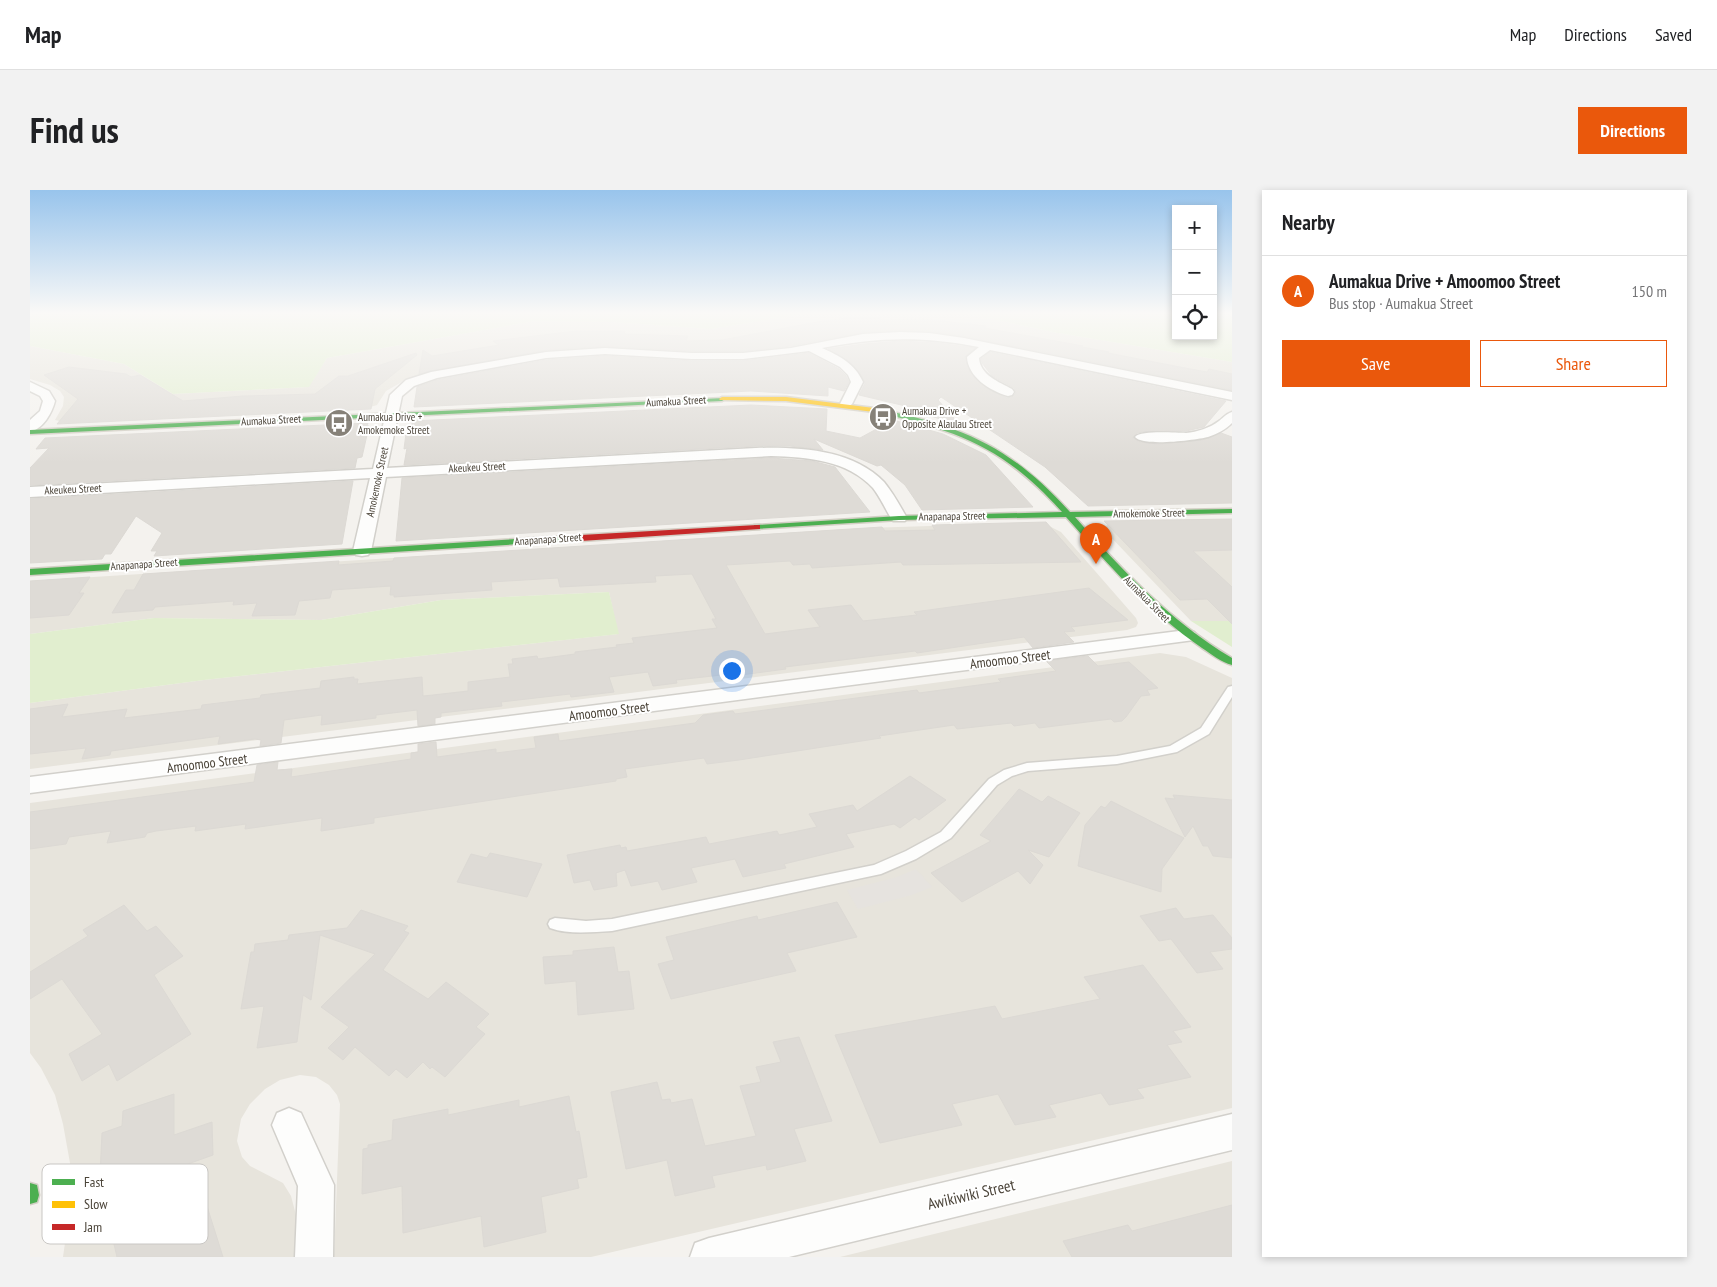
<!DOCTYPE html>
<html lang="en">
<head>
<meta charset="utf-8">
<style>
  body { margin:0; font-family:"PT Sans Narrow",sans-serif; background:#f2f2f2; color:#202124 }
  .controls { position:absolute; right:15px; top:15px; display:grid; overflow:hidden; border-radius:0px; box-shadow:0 2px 8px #0003 }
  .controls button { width:45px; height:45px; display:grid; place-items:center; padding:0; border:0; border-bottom:1px solid #e0e0e0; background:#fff; color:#202124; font:25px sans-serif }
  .you { position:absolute; left:701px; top:480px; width:18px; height:18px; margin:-12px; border:4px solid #fff; border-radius:50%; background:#1a73e8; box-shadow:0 0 0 8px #1a73e833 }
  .badge { display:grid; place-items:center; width:32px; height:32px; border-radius:50%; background:#ea580c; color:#fff; font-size:16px; font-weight:700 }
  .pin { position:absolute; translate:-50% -41px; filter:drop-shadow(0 1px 2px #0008) }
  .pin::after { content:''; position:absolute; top:26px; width:18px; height:15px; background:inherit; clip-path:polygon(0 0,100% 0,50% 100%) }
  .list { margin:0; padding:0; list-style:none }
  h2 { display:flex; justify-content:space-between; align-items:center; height:65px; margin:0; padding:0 20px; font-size:21px }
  h2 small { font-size:16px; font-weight:400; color:#757577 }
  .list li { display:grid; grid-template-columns:32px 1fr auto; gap:15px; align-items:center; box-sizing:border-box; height:70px; padding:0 20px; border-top:1px solid #e0e0e0 }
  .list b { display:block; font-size:19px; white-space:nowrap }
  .list p { margin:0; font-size:16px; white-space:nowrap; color:#757577 }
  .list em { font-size:16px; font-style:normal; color:#757577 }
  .actions { display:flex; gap:10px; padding:15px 20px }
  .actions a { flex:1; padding:11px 0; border:1px solid #ea580c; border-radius:0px; text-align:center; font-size:18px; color:#ea580c }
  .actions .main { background:#ea580c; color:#fff }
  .icon { flex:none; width:28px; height:28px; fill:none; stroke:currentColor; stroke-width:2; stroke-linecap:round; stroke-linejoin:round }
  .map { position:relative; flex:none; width:1202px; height:1067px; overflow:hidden; border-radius:0px }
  header { display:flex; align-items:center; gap:30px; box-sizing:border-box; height:70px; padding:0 25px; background:#fff; border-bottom:1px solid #e0e0e0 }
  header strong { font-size:24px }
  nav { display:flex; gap:28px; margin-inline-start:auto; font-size:18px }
  .intro { display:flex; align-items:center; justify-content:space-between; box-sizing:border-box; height:120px; padding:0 30px }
  h1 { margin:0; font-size:35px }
  .button { padding:12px 22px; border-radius:0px; background:#ea580c; color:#fff; font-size:18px; font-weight:700 }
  main { display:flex; gap:30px; padding:0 30px }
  aside { flex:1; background:#fff; border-radius:0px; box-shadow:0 2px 8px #0003 }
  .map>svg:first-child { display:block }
</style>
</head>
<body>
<header>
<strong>Map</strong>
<nav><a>Map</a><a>Directions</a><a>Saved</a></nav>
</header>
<div class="intro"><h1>Find us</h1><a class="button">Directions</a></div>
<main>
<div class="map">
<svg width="1202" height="1067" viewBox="0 0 1202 1067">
  <rect width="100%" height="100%" fill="#f4f2ee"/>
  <path fill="#e7e4dc" d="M774 124H938L1028 143 1202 172V202L925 146 866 142 834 143 750 158 716 162H666L572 157 542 159 490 165 397 182 377 189 356 201 347 215 334 219 38 233 25 230 33 216 34 207 30 201 20 195 0 189V156L94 174 143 204 278 197 297 168 505 131 582 132 681 139Z
    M1202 329V431H1161L1075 341 1074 338 1079 333 1089 331Z
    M1000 333 1019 336 1031 342 1106 428 1108 433 1106 437 1097 440 0 579V513L174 490 588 444 579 402 411 410 291 430 124 428 0 444V391L836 338Z
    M1130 463 1156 467 1202 488V918L561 1067H304L310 914 307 905 299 895 286 887 270 885 250 890 235 899 220 914 211 929 207 951 212 967 220 976 253 993 261 1006 266 1025 265 1067H33L40 1018V973L33 934 25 905 11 878 0 863V613Z
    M1202 971V1067H810Z"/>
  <path fill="#e1eecf" d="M0 124H774L681 139 582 132 505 131 297 168 279 197 143 204 94 174 0 156Z
    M938 124H1146V146H1183V124H1202V172L1028 143Z
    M579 402 589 444 174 490 0 513V444L124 428 291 430 411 410Z
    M1161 431H1202V457Z"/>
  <path fill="#e6e3df" d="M886 679 902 697 882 705 828 719 817 700 867 687Z"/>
  <path fill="#dedbd6" stroke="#dcd9d4" d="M817 128H848L852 130 894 129 956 136 955 138 1053 156 1052 157 1079 162 1078 163 1155 178 1177 182 1179 179 1202 184V200L934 146 899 141 870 140 833 142 761 156 713 161H662L575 156 516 160 389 184 393 160 402 166 469 155 463 151 546 141H594L595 144 658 146 656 151 692 150 787 132Z
    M871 151 908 153 945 158 935 167 940 182 956 198 977 208 982 207 986 203 984 198 962 186 952 173 951 169 960 162 1196 211 1174 237 1156 241 1113 242 1107 243 1103 248 1110 252 1128 254 1172 250 1191 243 1202 247V313L1058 316 1015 277 911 207 908 210 930 235 881 220 884 218 829 205 835 193 831 185 817 170 798 159 833 154Z
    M386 163 387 165 345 199 341 219 27 234 48 209 14 185 39 177 96 184 101 187 110 185 153 211 213 206 285 204 309 186H318Z
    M779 163 809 179 816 186 819 192 814 201 798 197V206L721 201 384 217 387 197 407 190 516 170 575 166 662 171H713Z
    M721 215 797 219 796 241 830 248 863 230 913 244 956 265 1003 317 892 320 875 295 851 275 847 276 784 249 793 260 760 256H726L374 275 377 258 374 259 377 236 382 235V231Z
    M338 233 337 236H339L332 267 327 268 325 278 0 295V278L19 258 6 259 15 248Z
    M741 268 782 271 805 277 840 322 366 351 372 288Z
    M323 291 312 354 124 366 127 361H121L132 343 106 326 81 364H75L72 369 0 373V309Z
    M1202 329V360L1163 361 1202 397V434L1177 409 1150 410 1074 331Z
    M1016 332 1051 372 873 375 871 372 782 378 780 374 763 375 760 371 696 375 735 444 790 437 778 420 821 415 833 431 887 425 884 422 1059 398 1098 430 1041 437 1045 441 1034 442 1044 452 1003 458 994 447 887 463 885 461 755 477 756 479 711 485 710 483 646 490 647 493 623 496 618 482 579 487 584 502 541 507 540 504 471 512 472 516 411 523V527L405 528V534L388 536 387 520 346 525V528L291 535 292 525 254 530 251 553 230 556 231 550 225 549 188 554 190 546 81 561 80 565 52 569 56 558 0 564V519L38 514 32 527 97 519 94 528 171 519 172 515 230 508 231 505 290 498 291 491 324 487V489H328L327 494 392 487 393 506 403 505 438 501V492L480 487 478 474H483L482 469 507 466 508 469 545 464V462L587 457 586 455 604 453 602 448 687 438 682 429H686L662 384 625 386 626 392 530 397 528 388 461 392 462 400 364 407V405H360L361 396 302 400 300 408 269 411 265 425 222 426 227 413 203 415 204 411 125 417 123 420 82 423 96 400H104L113 384 309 371 308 375 363 371 364 368 852 337 855 341 905 340 902 335Z
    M60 387 49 403H54L39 425 0 428V391Z
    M1058 466 1068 476 1099 472 1128 498 1117 500 1120 505 1111 506 1096 527 1092 531 1084 532 1081 529 1009 538 1005 533 984 536 981 533 927 539 924 535 849 546 851 548 709 570 677 574 674 568 595 579 597 587 586 589V591L344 628V633L291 641 292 628 215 639 216 634 165 641 166 636 126 641 117 643 115 647 77 653 81 641 39 647 36 654 0 659V622L224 592 227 575 248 572 247 580 262 579 261 587 381 569V563L388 562V554L406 552 407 567 466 559V563L506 558 504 547 528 544 529 551 665 533 673 525 703 521 705 524 887 500 889 503 971 492 968 489 1026 481 1016 471Z
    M880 586 916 610 889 630 885 627 870 638 864 634 816 644 824 657 754 674 756 678 713 687 705 669 661 678 667 692 632 700 628 691 601 696 595 680 586 683 587 696 564 700 560 690 544 693 537 665 590 655 591 658 596 657 597 661 676 647 679 654 747 641 749 645 787 637 779 624 823 615 827 621Z
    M989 599 1012 612 1018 606 1050 623 1019 667 998 660 1013 675 1000 694 988 681 932 712 901 683 961 651 950 645Z
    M1143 605 1202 610V668L1183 666 1178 656H1173L1163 636 1155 647 1135 608 1145 609Z
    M1081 611 1154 648 1132 679 1131 702 1048 676 1055 635 1071 616 1075 618Z
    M460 663 512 674 497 707 427 692 441 664 457 668Z
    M807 712 827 747 757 763 766 781 641 809 628 774 644 770 636 747 727 726 728 730Z
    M94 715 117 741 126 736 153 766 124 785 161 844 87 891 79 874 52 891 39 864 72 844 32 789 0 809V782L58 746 53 740Z
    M1146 718 1154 729 1183 725 1202 748V759L1180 762 1193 779 1167 783 1141 749 1129 751 1110 726Z
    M331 720 378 736 374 741 379 743 353 780 398 809 416 792 459 824 446 837 455 844 415 887 402 877 400 879 393 872 377 888 366 879 359 886 325 857 313 870 298 858 319 837 291 817 345 764 290 745 281 810 273 805 267 852 227 858 234 816 211 819 221 762H224L225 754 258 750 259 745 317 738Z
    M584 757 588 782 599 781 604 819 548 825 546 791 515 794 513 767 543 765V761Z
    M1113 775 1161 837 1143 841 1152 852 1137 855 1161 887 1107 899 1114 908 1079 915 1071 903 1019 915 1026 927 985 935 968 904 922 914 932 935 850 953 805 845 965 816 972 829 1070 809 1054 787Z
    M769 847 802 931 764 939 776 971 737 980 736 975 682 986 685 997 645 1006 637 970 596 979 581 902 627 892 632 910 640 909 641 913 662 909 675 956 726 946 710 896 731 892 726 877 751 872 743 852Z
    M144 904V945L182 932 183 965 69 1006 72 943 92 936 93 921Z
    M539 906 546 942 549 941 557 987 547 989 549 998 511 1007 516 1042 454 1057 451 1026 373 1043 372 996 332 1004 333 959 338 958V955L362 950 363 930 418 919V925L489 910V917Z
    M176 1013 193 1067H87L83 1050 124 1027 127 1041Z
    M1202 1015V1067H1042L1033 1051 1098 1035 1102 1041Z"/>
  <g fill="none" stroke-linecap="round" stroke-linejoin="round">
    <defs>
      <path id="lane" d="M1202 496V507L1179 544 1147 562 1087 574 998 581 982 586 967 595 921 648 886 669 851 684 582 741C562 742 539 745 520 738L518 734 520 730 525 728 556 731 582 729 844 675 876 661 911 642 959 589 974 580 997 573 1087 566 1140 556 1171 538 1198 497Z"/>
      <path id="street" d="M870 142 899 143 934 148 1202 202V210L960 160 949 168C950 185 969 192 982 199L984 202 982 205 978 206C960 201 938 187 937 167L949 157C892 146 849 147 792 158 810 166 825 174 833 192L822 214 816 218 810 214 821 192 818 185 810 177 779 161 713 169H662L575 164 516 168 407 188 384 196 372 206 357 278 726 258C769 257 822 259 854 292 863 303 870 316 877 328L875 331H863C856 321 851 308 843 298 817 270 777 267 741 266L356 287 341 361 338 365 332 366 326 365 323 361 340 288 0 307V297L343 279 360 205 376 190 401 182 516 162 575 158 662 163H713L761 158 833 144Z
        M0 192 19 201 25 211C22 223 13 239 0 242V230L10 221 13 211 10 206 0 201Z
        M1202 222V233C1195 240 1187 244 1178 247 1166 250 1113 257 1105 247 1111 240 1145 243 1156 243 1167 242 1180 238 1189 231 1194 227 1196 224 1202 222Z
        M1157 440 1164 442 1167 446 1164 450 0 603V587Z
        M259 918 271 923 304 995 303 1067H265L268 996 242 935 247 923Z
        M1202 924V960L759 1067H660L665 1053 679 1048Z"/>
      <path id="fast" d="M694 208 695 209 692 211 0 244V240Z
        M844 218C932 236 979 255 1040 322L1202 319V323L1045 327C1092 380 1140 431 1202 468V475C1191 472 1181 464 1172 458 1119 422 1078 374 1036 327L869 330 724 339V335H727L869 326 1032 322C972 255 927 241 842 221V219Z
        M551 345 554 346V350L0 385V379Z
        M0 993 7 995 9 1005 7 1012 0 1014Z"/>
      <path id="slow" d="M692 207H756L844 218 847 220 844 222 756 211 690 210 689 209Z"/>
      <path id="jam" d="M727 335H730V339L551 351 547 348 551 345Z"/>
    </defs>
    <use href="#lane" stroke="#d2d0cb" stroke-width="3"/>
    <use href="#street" stroke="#d2d0cb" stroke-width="3"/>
    <use href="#fast" stroke="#d3cfc5" stroke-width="3"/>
    <use href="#slow" stroke="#d3cfc5" stroke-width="3"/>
    <use href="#jam" stroke="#d3cfc5" stroke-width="3"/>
    <use href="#lane" fill="#fdfdfc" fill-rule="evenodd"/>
    <use href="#street" fill="#fdfdfc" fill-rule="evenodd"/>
    <use href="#fast" fill="#4caf50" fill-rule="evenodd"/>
    <use href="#slow" fill="#ffc107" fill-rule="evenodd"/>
    <use href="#jam" fill="#c62828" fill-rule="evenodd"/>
  </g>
  <linearGradient id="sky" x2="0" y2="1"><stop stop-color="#98c4ec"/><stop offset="0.45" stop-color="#faf9f7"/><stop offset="1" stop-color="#faf9f7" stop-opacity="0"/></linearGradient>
  <rect width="1202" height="273" fill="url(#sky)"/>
  <defs>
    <symbol id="bus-disc" viewBox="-11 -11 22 22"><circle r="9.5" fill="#868178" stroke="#fff"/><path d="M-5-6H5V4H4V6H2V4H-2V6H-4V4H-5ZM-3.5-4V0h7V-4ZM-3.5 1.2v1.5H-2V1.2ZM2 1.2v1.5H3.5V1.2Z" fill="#fff"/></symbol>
  </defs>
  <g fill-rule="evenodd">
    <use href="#bus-disc" x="837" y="211" width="32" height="32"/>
    <use href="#bus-disc" x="293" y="217" width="32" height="32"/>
  </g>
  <g text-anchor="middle" stroke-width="4" stroke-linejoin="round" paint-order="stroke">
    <g font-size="11" fill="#4b4439" stroke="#fff">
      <text transform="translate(646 211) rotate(-3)" y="4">Aumakua Street</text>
      <text transform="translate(241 230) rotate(-3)" y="4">Aumakua Street</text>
      <text transform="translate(447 277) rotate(-3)" y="4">Akeukeu Street</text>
      <text transform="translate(347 292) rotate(-78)" y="4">Amokemoke Street</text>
      <text transform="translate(43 299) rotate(-3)" y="4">Akeukeu Street</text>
      <text transform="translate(1119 323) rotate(-1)" y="4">Amokemoke Street</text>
      <text transform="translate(922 326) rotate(-1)" y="4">Anapanapa Street</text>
      <text transform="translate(518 349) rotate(-4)" y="4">Anapanapa Street</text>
      <text transform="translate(114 374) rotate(-4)" y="4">Anapanapa Street</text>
      <text transform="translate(1117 409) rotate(45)" y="4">Aumakua Street</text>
    </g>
    <g font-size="11" fill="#4b4439" stroke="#fff" text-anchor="start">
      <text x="872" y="225">Aumakua Drive +<tspan x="872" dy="13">Opposite Alaulau Street</tspan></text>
      <text x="328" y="231">Aumakua Drive +<tspan x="328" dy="13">Amokemoke Street</tspan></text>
    </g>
    <g font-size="14" fill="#4b4439" stroke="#fff">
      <text transform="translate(980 469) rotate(-7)" y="5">Amoomoo Street</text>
      <text transform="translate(579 521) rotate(-7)" y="5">Amoomoo Street</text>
      <text transform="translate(177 573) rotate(-7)" y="5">Amoomoo Street</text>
    </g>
    <g font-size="16" fill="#4b4439" stroke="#fff">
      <text transform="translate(941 1004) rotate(-13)" y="6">Awikiwiki Street</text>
    </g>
  </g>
  <rect x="12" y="974" width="166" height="80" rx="8" fill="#fff" stroke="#c9c7c4" stroke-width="1"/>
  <rect x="22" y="989" width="23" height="6" fill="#4caf50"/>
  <rect x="22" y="1011" width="23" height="7" fill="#ffc107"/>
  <rect x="22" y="1034" width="23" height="6" fill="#c62828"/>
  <g font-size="14" fill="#4b4439">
    <text x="54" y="997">Fast</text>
    <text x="54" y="1019">Slow</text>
    <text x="54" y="1042">Jam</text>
  </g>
</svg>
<div class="controls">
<button>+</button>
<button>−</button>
<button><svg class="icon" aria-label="locate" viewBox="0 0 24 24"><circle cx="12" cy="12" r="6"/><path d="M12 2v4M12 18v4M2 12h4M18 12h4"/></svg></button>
</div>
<div class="you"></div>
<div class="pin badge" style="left:1066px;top:374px">A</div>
</div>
<aside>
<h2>Nearby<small></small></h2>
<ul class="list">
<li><span class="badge">A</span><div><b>Aumakua Drive + Amoomoo Street</b><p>Bus stop · Aumakua Street</p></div><em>150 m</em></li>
</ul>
<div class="actions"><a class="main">Save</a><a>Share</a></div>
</aside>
</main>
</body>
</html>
